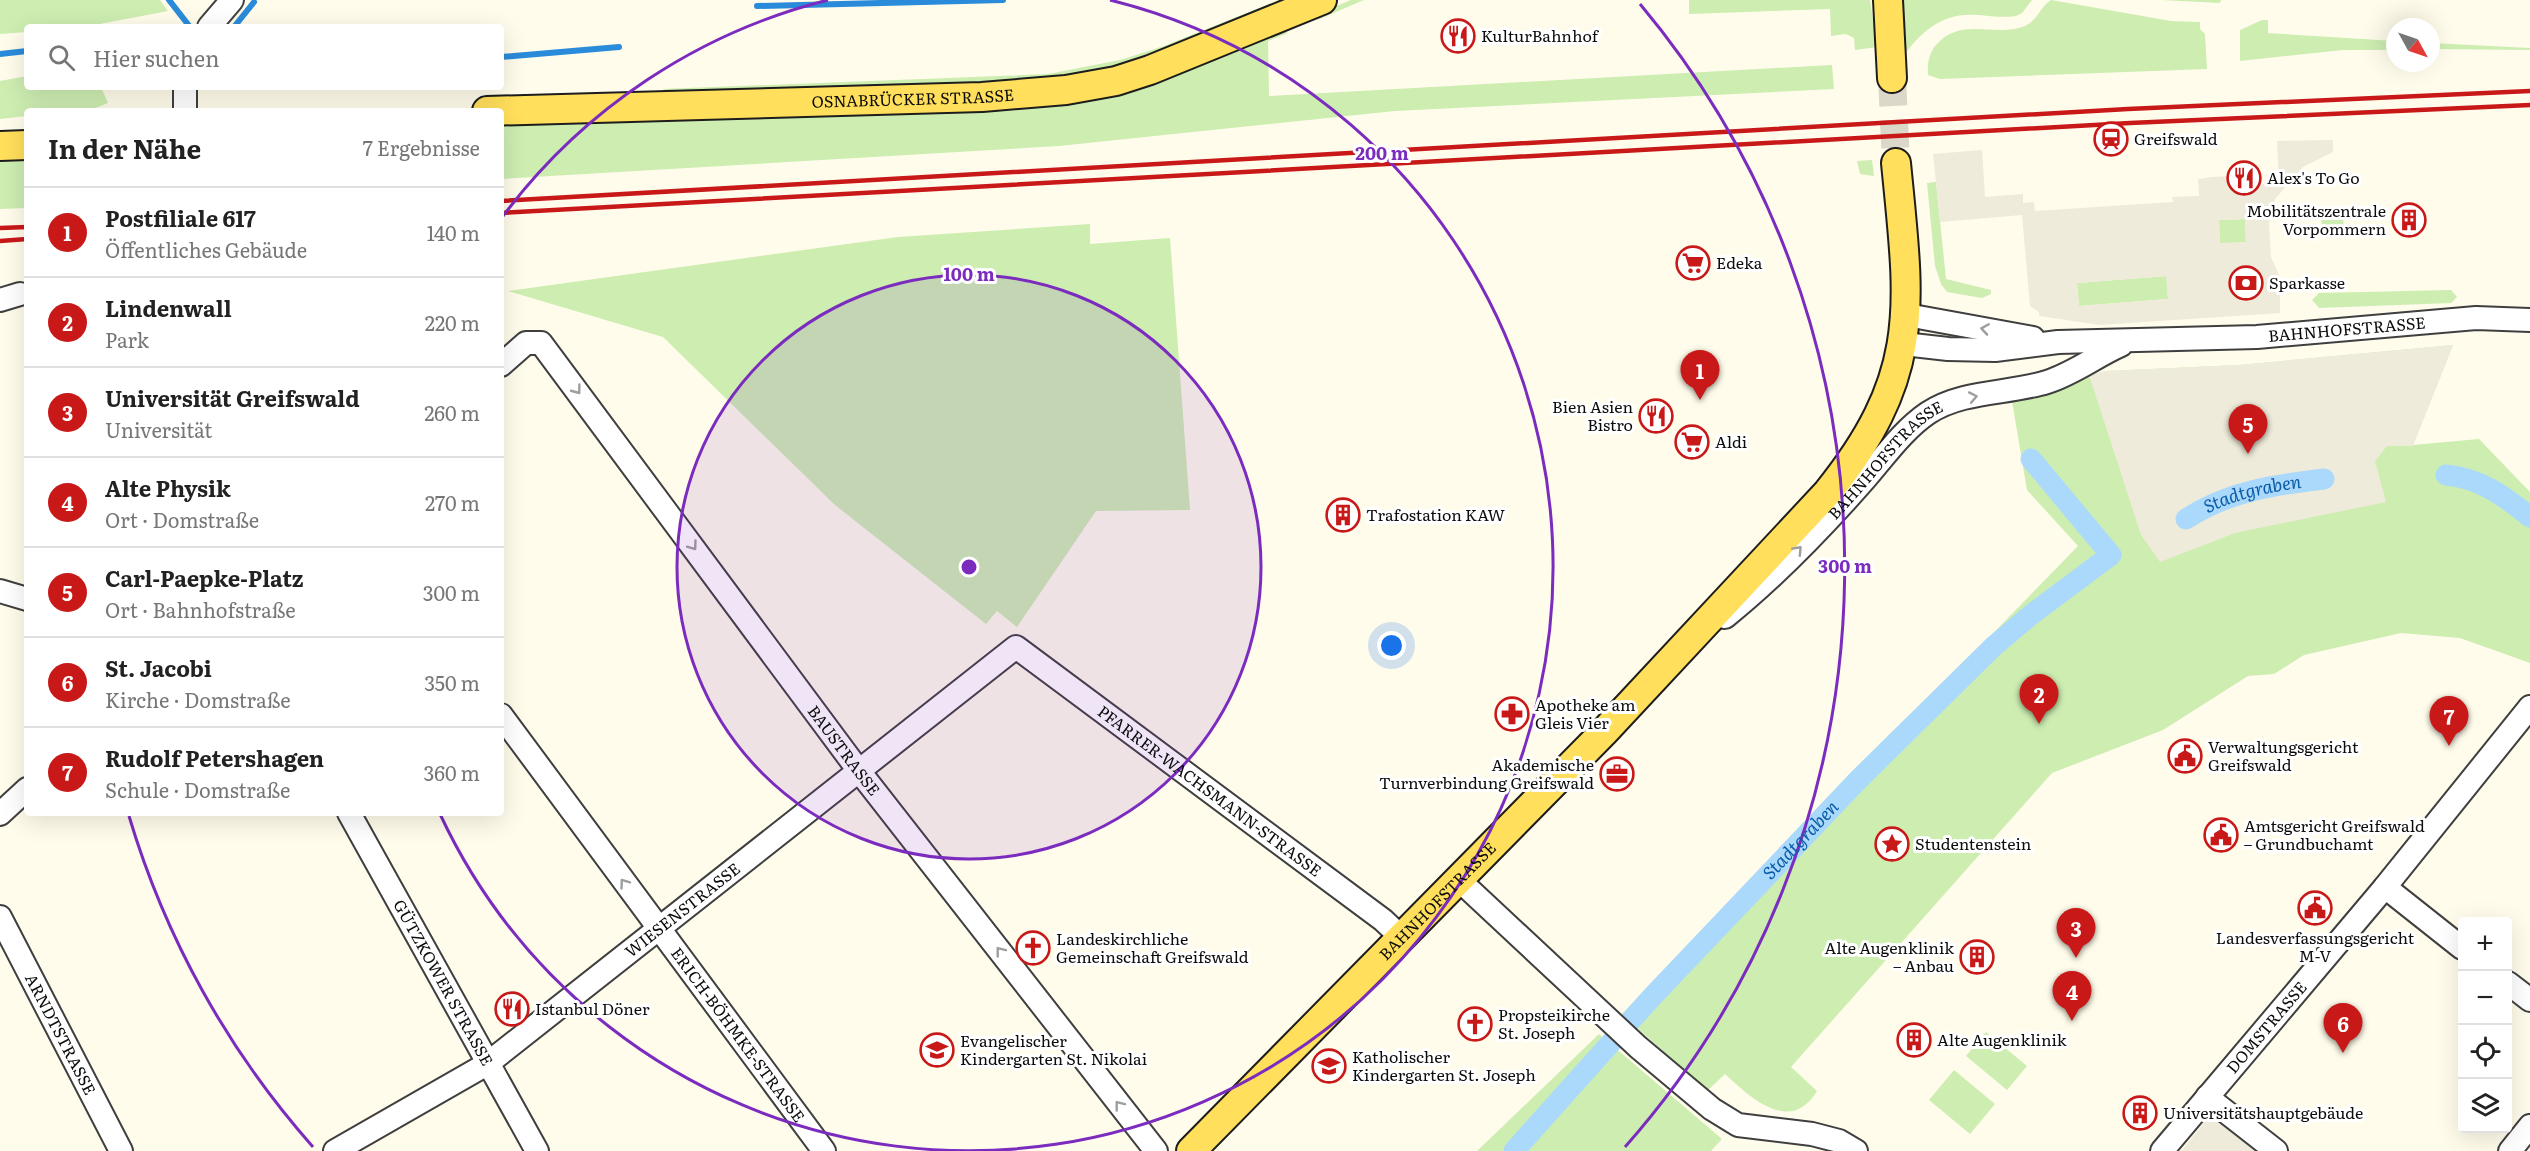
<!DOCTYPE html>
<html lang="de">
<head>
<meta charset="utf-8">
<style>
  body { margin:0; font-family:Literata,serif; background:#f6f6f6; color:#222 }
  .controls { position:absolute; right:18px; bottom:18px; display:grid; overflow:hidden; border-radius:6px; box-shadow:0 6px 24px #0002 }
  .controls button { width:54px; height:54px; display:grid; place-items:center; padding:0; border:0; border-bottom:2px solid #e0e0e0; background:#fff; color:#222; font:30px sans-serif }
  .compass { position:absolute; left:2386px; top:18px; width:54px; height:54px; border-radius:50%; background:#fff; box-shadow:0 6px 24px #0002; rotate:130deg }
  .you { position:absolute; left:1392px; top:646px; width:21px; height:21px; margin:-15px; border:4px solid #fff; border-radius:50%; background:#1a73e8; box-shadow:0 0 0 9px #1a73e833 }
  .badge { display:grid; place-items:center; width:39px; height:39px; border-radius:50%; background:#c81818; color:#fff; font-size:20px; font-weight:700 }
  .pin { position:absolute; translate:-50% -50px; filter:drop-shadow(0 2px 3px #0008) }
  .pin::after { content:''; position:absolute; top:32px; width:21px; height:18px; background:inherit; clip-path:polygon(0 0,100% 0,50% 100%) }
  .list { margin:0; padding:0; list-style:none }
  h2 { display:flex; justify-content:space-between; align-items:center; height:78px; margin:0; padding:0 24px; font-size:26px }
  h2 small { font-size:20px; font-weight:400; color:#767676 }
  .list li { display:grid; grid-template-columns:39px 1fr auto; gap:18px; align-items:center; box-sizing:border-box; height:90px; padding:0 24px; border-top:2px solid #e0e0e0 }
  .list b { display:block; font-size:22px; white-space:nowrap }
  .list p { margin:0; font-size:20px; white-space:nowrap; color:#767676 }
  .list em { font-size:20px; font-style:normal; color:#767676 }
  .icon { flex:none; width:33px; height:33px; fill:none; stroke:currentColor; stroke-width:2; stroke-linecap:round; stroke-linejoin:round }
  .map { position:relative; flex:none; width:2530px; height:1151px; overflow:hidden }
  .search { position:absolute; background:#fff; box-shadow:0 6px 24px #0002; left:24px; top:24px; width:480px; height:66px; display:flex; align-items:center; gap:15px; box-sizing:border-box; padding:0 21px; border-radius:6px; color:#767676; font-size:22px }
  .panel { position:absolute; background:#fff; box-shadow:0 6px 24px #0002; left:24px; top:108px; width:480px; height:708px; border-radius:6px }
  .map>svg:first-child { display:block }
</style>
</head>
<body>
<div class="map">
<svg width="2530" height="1151" viewBox="0 0 2530 1151">
  <rect width="100%" height="100%" fill="#fffceb"/>
  <path fill="#cdedb1" d="M0 0H160L168 11 84 27H27V32L0 34Z
    M1279 0H1301L1145 61 1057 81 670 98 663 89 1048 74 1120 60 1164 46Z
    M1351 0H1364L1317 20 1322 12Z
    M1689 0H1870L1877 47 1855 50 1854 38 1846 34 1831 36 1830 9 1689 14Z
    M1902 0H2032L2022 13 2016 16C2003 18 1990 16 1978 15 1943 12 1923 30 1903 56Z
    M2051 0 2171 21 2200 22V29L2205 34 2207 69 1940 79 1928 75C1927 64 1929 53 1936 45 1961 16 1995 38 2025 26 2038 20 2040 7 2051 0Z
    M2162 0H2221L2220 3Z
    M2262 20H2268V33L2395 41V50H2343L2240 61V30Z
    M1279 28 1288 33 1268 41 1269 96 1832 65 1834 89 1395 111 1059 146 501 179V121L1011 106Z
    M2431 43 2530 48V50L2431 49Z
    M27 76V87H101L108 103 88 111H27V116L0 119V81Z
    M27 156V208L0 209V158Z
    M1872 160 1874 176 1860 174 1857 161Z
    M1936 182 1946 279 1991 290V294L1982 298 1947 292 1941 284 1935 266 1927 183Z
    M2343 213 2344 234 2322 235 2321 214Z
    M2245 219 2246 242 2220 244 2219 220Z
    M1090 224V244L1170 238 1190 510 1096 511 1017 627 997 611 986 624 835 505 663 337 508 291 898 237Z
    M2167 276 2168 299 2079 306 2077 283Z
    M2451 290 2457 297 2451 303 2319 308 2312 300 2319 293Z
    M2453 345 2413 445 2479 439 2530 492V663L2460 638 2401 633 2304 655 2274 674 2248 676 2163 730 2052 773 1791 1067 1817 1091C1790 1136 1749 1096 1725 1074L1707 1091 1622 1014 2078 546 2027 490 2012 401 2071 385 2089 375 2106 371 2239 365Z
    M1986 1032 2027 1066 2007 1090 1966 1056Z
    M1599 1034 1722 1139 1711 1151H1477Z
    M1954 1070 1995 1104 1970 1134 1929 1100Z"/>
  <path fill="#efebda" fill-rule="evenodd" d="M2333 140V152L2303 167 2275 199 2269 223 2271 257 2280 277V313L2100 325 2039 316V312L2030 306 2022 215 1940 222 1933 154 1982 150 1985 197 2023 194V203L2034 202 2035 211 2173 202 2172 197 2199 196 2198 179 2212 177 2229 176 2230 186 2279 183 2277 141ZM2245 219 2246 242 2220 243 2219 220ZM2253 272 2255 294 2240 295 2238 273ZM2166 276 2168 299 2079 306 2077 283Z
    M2453 345 2413 446H2387L2375 461 2386 502 2235 533 2160 562 2141 535 2089 375 2106 371 2239 365Z
    M2213 1112 2261 1151H2181Z"/>
  <g fill="none" stroke-linecap="round" stroke-linejoin="round">
    <path stroke="#2a8bda" stroke-width="6" d="M169 0 190 27
      M757 6 1003 0
      M234 27 254 2
      M0 54 27 51
      M501 57 619 47"/>
    <g stroke="#aad9fc" stroke-width="21">
      <path d="M2446 475C2480 478 2504 496 2530 517"/>
      <path id="s1" d="M2186 519C2229 491 2274 485 2324 479"/>
      <path id="s2" d="M1514 1151 1651 998 1859 779 1994 646 2032 614 2111 555 2031 459"/>
    </g>
    <path stroke="#dbd8ca" stroke-width="28" stroke-dasharray="28 14" stroke-linecap="butt" d="M1892 78 1896 163"/>
    <defs>
      <g id="minor">
        <path d="M209 27 232 0"/>
        <path d="M185 111V87"/>
        <path d="M0 300 20 294"/>
        <path d="M1907 315 2033 338"/>
        <path id="s3" d="M1904 344 1948 349 1995 350 2058 342 2257 337 2476 318 2530 320"/>
        <path id="s4" d="M501 365 526 343H541L859 771 1156 1151"/>
        <path d="M0 591 27 599"/>
        <path id="s5" d="M1725 617C1776 576 1822 528 1865 479 1885 456 1903 430 1928 413 1963 390 2009 394 2047 382 2073 374 2096 356 2121 345"/>
        <path id="s6" d="M501 715 824 1151"/>
        <path id="s7" d="M349 813 537 1151"/>
        <path d="M0 814 27 789"/>
        <path d="M1458 879 1638 1047 1712 1109 1738 1125 1812 1134 1839 1141 1856 1151"/>
        <path d="M2385 887 2462 948"/>
        <path id="s8" d="M0 917 121 1151"/>
        <path d="M2508 983 2530 1000"/>
        <path d="M2207 1097 2276 1151"/>
        <path id="s9" d="M335 1151 487 1064 1016 647 1383 920 1401 937"/>
        <path id="s10" d="M2162 1151 2385 887 2530 707"/>
        <path d="M2510 1151 2530 1126"/>
      </g>
      <g id="major">
        <path d="M1888 0 1892 78"/>
        <path id="s11" d="M487 111 982 97 1066 90 1116 81 1150 70 1322 0"/>
        <path d="M0 146 27 145"/>
        <path id="s12" d="M1191 1151 1604 732 1827 493C1923 374 1910 306 1896 163"/>
      </g>
    </defs>
    <use href="#minor" stroke="#3f3f3f" stroke-width="26"/>
    <use href="#major" stroke="#1d1d1d" stroke-width="32"/>
    <use href="#minor" stroke="#fff" stroke-width="22"/>
    <use href="#major" stroke="#ffdf5b" stroke-width="28"/>
    <path stroke="#c81818" stroke-width="4.5" d="M501 201 2128 109 2530 91
      M501 213 2130 123 2530 105
      M0 228 27 227
      M0 241 27 239"/>
  </g>
  <defs><path id="oneway-chevron" d="M-2-3.5L2.5 0L-2 3.5" fill="none" stroke-width="1.6" stroke-linecap="round" stroke-linejoin="round" transform="scale(1.5)"/></defs>
  <g stroke="#9e9e9e">
    <use href="#oneway-chevron" transform="translate(1985 329) rotate(-171)"/>
    <use href="#oneway-chevron" transform="translate(577 390) rotate(53)"/>
    <use href="#oneway-chevron" transform="translate(1973 397) rotate(-11)"/>
    <use href="#oneway-chevron" transform="translate(693 546) rotate(54)"/>
    <use href="#oneway-chevron" transform="translate(1798 550) rotate(-47)"/>
    <use href="#oneway-chevron" transform="translate(624 883) rotate(-126)"/>
    <use href="#oneway-chevron" transform="translate(1000 951) rotate(-128)"/>
    <use href="#oneway-chevron" transform="translate(1119 1105) rotate(-128)"/>
  </g>
  <circle cx="969" cy="567" r="292" fill="#7b2cbf" fill-opacity=".12"/>
  <g fill="none" stroke="#7b2cbf" stroke-width="3">
    <circle cx="969" cy="567" r="292"/>
    <path d="M503 216A584 584 0 0 1 828 0M1110 0A584 584 0 1 1 440 814"/>
    <path d="M313 1147A876 876 0 0 1 129 816M1640 4A876 876 0 0 1 1625 1147"/>
  </g>
  <defs>
    <symbol id="restaurant-ring" viewBox="-11 -11 22 22"><circle r="9.5" fill="#fff" stroke="#c81818" stroke-width="1.5"/><path d="M-5-6h1v4h1v-4h1v4h1v-4h1v5L-1.5 .5V6h-2V.5L-5-1ZM5-6V6H3V1.5H1.5Q1.5-4 5-6Z" fill="#c81818"/></symbol>
    <symbol id="station-ring" viewBox="-11 -11 22 22"><circle r="9.5" fill="#fff" stroke="#c81818" stroke-width="1.5"/><path d="M-3-6H3Q5-6 5-4V2Q5 4 3 4L4.5 6H3L1.5 4h-3L-3 6H-4.5L-3 4Q-5 4-5 2V-4Q-5-6-3-6ZM-3.5-4v3h7v-3ZM-3.5 1v1.5H-2V1ZM2 1v1.5H3.5V1Z" fill="#c81818"/></symbol>
    <symbol id="building-ring" viewBox="-11 -11 22 22"><circle r="9.5" fill="#fff" stroke="#c81818" stroke-width="1.5"/><path d="M-4-6H4V6H1V3H-1V6H-4ZM-2.5-4.3h1.7v1.8h-1.7ZM.8-4.3h1.7v1.8H.8ZM-2.5-1h1.7V.8h-1.7ZM.8-1h1.7V.8H.8Z" fill="#c81818"/></symbol>
    <symbol id="supermarket-ring" viewBox="-11 -11 22 22"><circle r="9.5" fill="#fff" stroke="#c81818" stroke-width="1.5"/><path d="M-6-5.5h2.5l.6 2H6L4.5 2H-2.5L-4.4-4H-6ZM-1.5 3.2a1.3 1.3 0 1 0 .1 0ZM3 3.2a1.3 1.3 0 1 0 .1 0Z" fill="#c81818"/></symbol>
    <symbol id="bank-ring" viewBox="-11 -11 22 22"><circle r="9.5" fill="#fff" stroke="#c81818" stroke-width="1.5"/><path d="M-6-4H6V4H-6ZM0-2.3a2.3 2.3 0 1 0 0 4.6a2.3 2.3 0 1 0 0-4.6Z" fill="#c81818"/></symbol>
    <symbol id="pharmacy-ring" viewBox="-11 -11 22 22"><circle r="9.5" fill="#fff" stroke="#c81818" stroke-width="1.5"/><path d="M-2-6h4v4h4v4h-4v4h-4v-4h-4v-4h4Z" fill="#c81818"/></symbol>
    <symbol id="civic-ring" viewBox="-11 -11 22 22"><circle r="9.5" fill="#fff" stroke="#c81818" stroke-width="1.5"/><path d="M-.6-6.5H3V-4.5H.6V-3L4-1V1h2V6H-6V1h2V-1L-.6-3ZM-1.2 2.5V6h2.4V2.5Z" fill="#c81818"/></symbol>
    <symbol id="office-ring" viewBox="-11 -11 22 22"><circle r="9.5" fill="#fff" stroke="#c81818" stroke-width="1.5"/><path d="M-6-3h4V-5.5h4V-3h4V5H-6ZM-1-4.5V-3h2v-1.5ZM-6 0V1H6V0Z" fill="#c81818"/></symbol>
    <symbol id="sight-ring" viewBox="-11 -11 22 22"><circle r="9.5" fill="#fff" stroke="#c81818" stroke-width="1.5"/><path d="M0-6L1.8-2.2L6-1.7L2.9 1.2L3.7 5.4L0 3.3L-3.7 5.4L-2.9 1.2L-6-1.7L-1.8-2.2Z" fill="#c81818"/></symbol>
    <symbol id="church-ring" viewBox="-11 -11 22 22"><circle r="9.5" fill="#fff" stroke="#c81818" stroke-width="1.5"/><path d="M-1.2-6h2.4v3.5h3.3v2.4h-3.3V6h-2.4V-.1h-3.3v-2.4h3.3Z" fill="#c81818"/></symbol>
    <symbol id="school-ring" viewBox="-11 -11 22 22"><circle r="9.5" fill="#fff" stroke="#c81818" stroke-width="1.5"/><path d="M0-5L7-2L0 1L-7-2ZM-4 1L0 2.5L4 1V4Q0 6-4 4Z" fill="#c81818"/></symbol>
  </defs>
  <g fill-rule="evenodd">
    <use href="#restaurant-ring" x="1439" y="17" width="38" height="38"/>
    <use href="#station-ring" x="2092" y="120" width="38" height="38"/>
    <use href="#restaurant-ring" x="2225" y="159" width="38" height="38"/>
    <use href="#building-ring" x="2390" y="201" width="38" height="38"/>
    <use href="#supermarket-ring" x="1674" y="244" width="38" height="38"/>
    <use href="#bank-ring" x="2227" y="264" width="38" height="38"/>
    <use href="#restaurant-ring" x="1637" y="397" width="38" height="38"/>
    <use href="#supermarket-ring" x="1673" y="423" width="38" height="38"/>
    <use href="#building-ring" x="1324" y="496" width="38" height="38"/>
    <use href="#pharmacy-ring" x="1493" y="695" width="38" height="38"/>
    <use href="#civic-ring" x="2166" y="737" width="38" height="38"/>
    <use href="#office-ring" x="1598" y="755" width="38" height="38"/>
    <use href="#civic-ring" x="2202" y="816" width="38" height="38"/>
    <use href="#sight-ring" x="1873" y="825" width="38" height="38"/>
    <use href="#civic-ring" x="2296" y="889" width="38" height="38"/>
    <use href="#church-ring" x="1014" y="929" width="38" height="38"/>
    <use href="#building-ring" x="1958" y="938" width="38" height="38"/>
    <use href="#restaurant-ring" x="493" y="990" width="38" height="38"/>
    <use href="#church-ring" x="1456" y="1005" width="38" height="38"/>
    <use href="#building-ring" x="1895" y="1021" width="38" height="38"/>
    <use href="#school-ring" x="918" y="1031" width="38" height="38"/>
    <use href="#school-ring" x="1310" y="1047" width="38" height="38"/>
    <use href="#building-ring" x="2121" y="1094" width="38" height="38"/>
  </g>
  <g text-anchor="middle" stroke-width="6" stroke-linejoin="round" paint-order="stroke">
    <g font-size="16" fill="#0c0c0c" stroke="#fff" text-anchor="start">
      <text x="1481" y="42">KulturBahnhof</text>
      <text x="2134" y="145">Greifswald</text>
      <text x="2267" y="184">Alex's To Go</text>
      <text x="2386" y="217" text-anchor="end">Mobilitätszentrale<tspan x="2386" dy="18">Vorpommern</tspan></text>
      <text x="1716" y="269">Edeka</text>
      <text x="2269" y="289">Sparkasse</text>
      <text x="1633" y="413" text-anchor="end">Bien Asien<tspan x="1633" dy="18">Bistro</tspan></text>
      <text x="1715" y="448">Aldi</text>
      <text x="1366" y="521">Trafostation KAW</text>
      <text x="1535" y="711">Apotheke am<tspan x="1535" dy="18">Gleis Vier</tspan></text>
      <text x="2208" y="753">Verwaltungsgericht<tspan x="2208" dy="18">Greifswald</tspan></text>
      <text x="1594" y="771" text-anchor="end">Akademische<tspan x="1594" dy="18">Turnverbindung Greifswald</tspan></text>
      <text x="2244" y="832">Amtsgericht Greifswald<tspan x="2244" dy="18">– Grundbuchamt</tspan></text>
      <text x="1915" y="850">Studentenstein</text>
      <text x="2315" y="944" text-anchor="middle">Landesverfassungsgericht<tspan x="2315" dy="18">M-V</tspan></text>
      <text x="1056" y="945">Landeskirchliche<tspan x="1056" dy="18">Gemeinschaft Greifswald</tspan></text>
      <text x="1954" y="954" text-anchor="end">Alte Augenklinik<tspan x="1954" dy="18">– Anbau</tspan></text>
      <text x="535" y="1015">Istanbul Döner</text>
      <text x="1498" y="1021">Propsteikirche<tspan x="1498" dy="18">St. Joseph</tspan></text>
      <text x="1937" y="1046">Alte Augenklinik</text>
      <text x="960" y="1047">Evangelischer<tspan x="960" dy="18">Kindergarten St. Nikolai</tspan></text>
      <text x="1352" y="1063">Katholischer<tspan x="1352" dy="18">Kindergarten St. Joseph</tspan></text>
      <text x="2163" y="1119">Universitätshauptgebäude</text>
    </g>
    <g font-size="16" fill="#0c0c0c" stroke="#fff">
      <text dy="6" stroke="none"><textPath href="#s11" startOffset="426">OSNABRÜCKER STRASSE</textPath></text>
      <text dy="6" stroke="none"><textPath href="#s3" startOffset="444">BAHNHOFSTRASSE</textPath></text>
      <text dy="6" stroke="none"><textPath href="#s5" startOffset="225">BAHNHOFSTRASSE</textPath></text>
      <text dy="6" stroke="none"><textPath href="#s4" startOffset="556">BAUSTRASSE</textPath></text>
      <text dy="6" stroke="none"><textPath href="#s9" startOffset="1090">PFARRER-WACHSMANN-STRASSE</textPath></text>
      <text dy="6" stroke="none"><textPath href="#s12" startOffset="351">BAHNHOFSTRASSE</textPath></text>
      <text dy="6" stroke="none"><textPath href="#s9" startOffset="424">WIESENSTRASSE</textPath></text>
      <text dy="6" stroke="none"><textPath href="#s7" startOffset="194">GÜTZKOWER STRASSE</textPath></text>
      <text dy="6" stroke="none"><textPath href="#s10" startOffset="162">DOMSTRASSE</textPath></text>
      <text dy="6" stroke="none"><textPath href="#s8" startOffset="132">ARNDTSTRASSE</textPath></text>
      <text dy="6" stroke="none"><textPath href="#s6" startOffset="398">ERICH-BÖHMKE-STRASSE</textPath></text>
    </g>
    <g font-size="18" font-style="italic" fill="#0a5ca9" stroke="#fff">
      <text dy="6" stroke="none"><textPath href="#s1" startOffset="72">Stadtgraben</textPath></text>
      <text dy="6" stroke="none"><textPath href="#s2" startOffset="423">Stadtgraben</textPath></text>
    </g>
  </g>
  <circle cx="969" cy="567" r="9" fill="#7b2cbf" stroke="#fff" stroke-width="3"/>
  <g font-size="18" text-anchor="middle" font-weight="bold" fill="#7b2cbf" stroke="#fff" stroke-width="6" stroke-linejoin="round" paint-order="stroke">
    <text x="1382" y="160">200 m</text>
    <text x="969" y="281">100 m</text>
    <text x="1845" y="573">300 m</text>
  </g>
</svg>
<div class="controls">
<button>+</button>
<button>−</button>
<button><svg class="icon" aria-label="locate" viewBox="0 0 24 24"><circle cx="12" cy="12" r="6"/><path d="M12 2v4M12 18v4M2 12h4M18 12h4"/></svg></button>
<button><svg class="icon" aria-label="layers" viewBox="0 0 24 24"><path d="M12 4l9 5-9 5-9-5zM3 14l9 5 9-5"/></svg></button>
</div>
<svg class="compass" viewBox="-18 -18 36 36"><path d="M0-13l5 13h-10z" fill="#e53935"/><path d="M0 13l5-13h-10z" fill="#767676"/></svg>
<div class="you"></div>
<div class="pin badge" style="left:1700px;top:400px">1</div>
<div class="pin badge" style="left:2039px;top:724px">2</div>
<div class="pin badge" style="left:2076px;top:958px">3</div>
<div class="pin badge" style="left:2072px;top:1021px">4</div>
<div class="pin badge" style="left:2248px;top:454px">5</div>
<div class="pin badge" style="left:2343px;top:1053px">6</div>
<div class="pin badge" style="left:2449px;top:746px">7</div>
<div class="search"><svg class="icon" aria-label="search" viewBox="0 0 24 24"><circle cx="10" cy="10" r="6"/><path d="M15 15l6 6"/></svg>Hier suchen</div>
<section class="panel">
<h2>In der Nähe<small>7 Ergebnisse</small></h2>
<ul class="list">
<li><span class="badge">1</span><div><b>Postfiliale 617</b><p>Öffentliches Gebäude</p></div><em>140 m</em></li>
<li><span class="badge">2</span><div><b>Lindenwall</b><p>Park</p></div><em>220 m</em></li>
<li><span class="badge">3</span><div><b>Universität Greifswald</b><p>Universität</p></div><em>260 m</em></li>
<li><span class="badge">4</span><div><b>Alte Physik</b><p>Ort · Domstraße</p></div><em>270 m</em></li>
<li><span class="badge">5</span><div><b>Carl-Paepke-Platz</b><p>Ort · Bahnhofstraße</p></div><em>300 m</em></li>
<li><span class="badge">6</span><div><b>St. Jacobi</b><p>Kirche · Domstraße</p></div><em>350 m</em></li>
<li><span class="badge">7</span><div><b>Rudolf Petershagen</b><p>Schule · Domstraße</p></div><em>360 m</em></li>
</ul>
</section>
</div>
</body>
</html>
